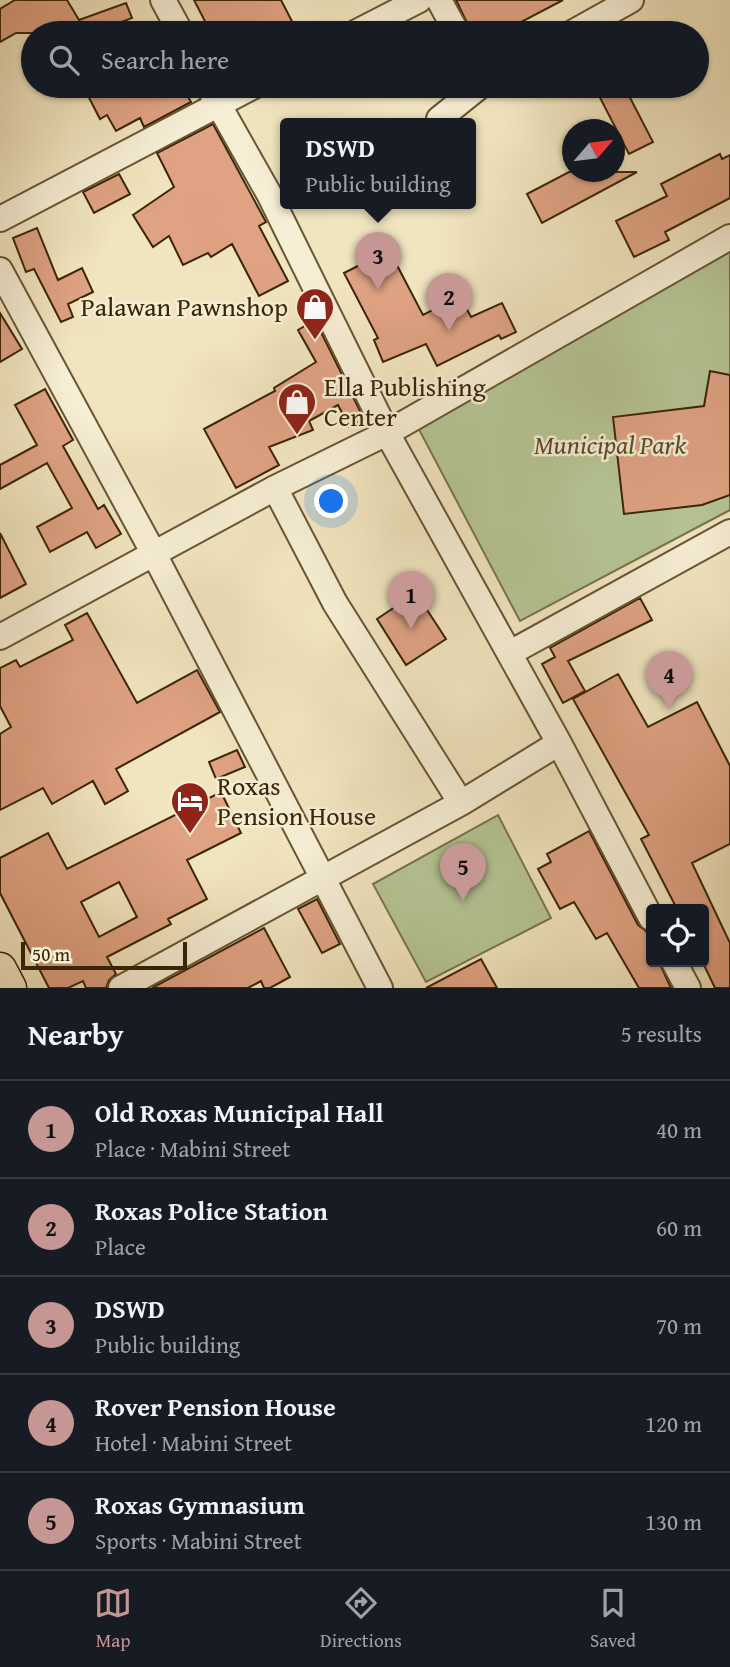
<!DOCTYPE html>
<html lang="en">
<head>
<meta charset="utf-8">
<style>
  body { margin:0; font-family:"Gentium Book Plus",serif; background:#242831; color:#f1f3f6 }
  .controls { position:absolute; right:21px; bottom:21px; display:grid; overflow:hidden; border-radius:7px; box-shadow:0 2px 5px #0004 }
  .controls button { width:63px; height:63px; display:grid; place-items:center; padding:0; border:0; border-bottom:2px solid #363941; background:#171b24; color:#f1f3f6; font:35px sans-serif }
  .compass { position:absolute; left:562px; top:119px; width:63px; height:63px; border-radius:50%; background:#171b24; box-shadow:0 2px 5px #0004; rotate:62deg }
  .scale { position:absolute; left:21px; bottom:18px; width:166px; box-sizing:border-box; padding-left:7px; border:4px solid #3b2503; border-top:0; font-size:19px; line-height:24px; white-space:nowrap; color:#3b2503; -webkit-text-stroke:5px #f6eed5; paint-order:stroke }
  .you { position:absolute; left:332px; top:502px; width:24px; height:24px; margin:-18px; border:5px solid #fff; border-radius:50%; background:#1a73e8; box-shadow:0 0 0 10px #1a73e833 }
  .badge { display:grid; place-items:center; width:46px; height:46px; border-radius:50%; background:#c59692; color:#111; font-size:23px; font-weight:700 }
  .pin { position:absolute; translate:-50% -58px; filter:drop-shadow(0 2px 4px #0008) }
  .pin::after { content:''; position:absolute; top:37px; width:24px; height:21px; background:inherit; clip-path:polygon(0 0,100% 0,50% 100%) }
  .popup { position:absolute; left:280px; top:118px; width:196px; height:91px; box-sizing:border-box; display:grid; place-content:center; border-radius:7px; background:#171b24; filter:drop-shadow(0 2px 5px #0005); font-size:23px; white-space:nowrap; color:#9ea1a6 }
  .popup b { font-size:26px; color:#f1f3f6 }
  .popup::after { content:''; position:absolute; left:50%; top:100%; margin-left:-14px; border:14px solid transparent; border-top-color:#171b24 }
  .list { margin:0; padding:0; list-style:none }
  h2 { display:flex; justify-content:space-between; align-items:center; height:91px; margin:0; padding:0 28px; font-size:30px }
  h2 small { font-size:23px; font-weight:400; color:#9ea1a6 }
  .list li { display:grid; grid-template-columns:46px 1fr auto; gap:21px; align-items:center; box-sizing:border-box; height:98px; padding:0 28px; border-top:2px solid #363941 }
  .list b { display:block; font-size:26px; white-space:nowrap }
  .list p { margin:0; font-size:23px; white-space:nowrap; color:#9ea1a6 }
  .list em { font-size:23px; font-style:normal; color:#9ea1a6 }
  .icon { flex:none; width:38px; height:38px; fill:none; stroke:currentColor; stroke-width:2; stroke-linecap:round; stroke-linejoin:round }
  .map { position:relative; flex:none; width:730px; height:988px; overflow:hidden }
  .search { position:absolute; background:#171b24; box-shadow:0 2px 5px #0004; left:21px; right:21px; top:21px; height:77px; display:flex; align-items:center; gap:18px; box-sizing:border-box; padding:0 24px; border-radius:38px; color:#9ea1a6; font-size:26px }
  .sheet { height:581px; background:#171b24 }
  nav { display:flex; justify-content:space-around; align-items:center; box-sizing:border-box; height:98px; border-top:2px solid #363941; background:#171b24; font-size:19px; color:#9ea1a6 }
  nav a { display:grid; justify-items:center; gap:4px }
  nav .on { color:#c59692 }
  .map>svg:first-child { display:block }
</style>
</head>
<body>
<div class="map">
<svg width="730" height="988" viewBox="0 0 730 988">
  <rect width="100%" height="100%" fill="#f1e5bf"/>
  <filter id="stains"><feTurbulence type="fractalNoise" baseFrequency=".00286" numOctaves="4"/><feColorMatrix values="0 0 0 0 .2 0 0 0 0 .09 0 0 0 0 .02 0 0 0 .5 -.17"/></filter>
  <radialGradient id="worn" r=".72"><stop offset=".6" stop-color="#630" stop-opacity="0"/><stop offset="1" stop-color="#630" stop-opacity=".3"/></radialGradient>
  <path fill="#b6c595" stroke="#78754c" stroke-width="2" d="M730 251V510L520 621 414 420Z
    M498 815 551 918 426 982 373 884Z"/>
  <path fill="#dfa283" stroke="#3b2503" stroke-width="2" fill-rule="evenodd" d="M15 0H67L79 20 126 3 132 18 108 27 110 33H16L0 42V9Z
    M194 0H281L298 33H211Z
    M456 0H563L500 33H472Z
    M83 86H182L191 102 144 127 140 118 116 131 107 115 100 119Z
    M594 86H624L653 142 629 154Z
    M213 124 266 222 259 226 288 281 259 296 232 244 211 257 208 253 183 265 169 236 153 247 133 215 174 187 157 153Z
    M720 154 722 159 730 155V198L665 232 669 240 634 257 616 221 667 196 661 184Z
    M569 172H637L542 223 527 194Z
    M119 174 130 194 94 213 83 192Z
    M37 228 58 280 82 268 93 292 68 304 73 317 61 322 34 269 26 272 13 238Z
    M389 250 423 315 460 296 471 317 502 303 516 332 501 339 499 335 437 366 426 344 383 362 374 340 378 338 344 273Z
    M0 313 22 349 0 362Z
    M315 320 364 419 349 427 338 405 309 421 313 430 269 447 279 465 236 488 204 429 275 391 274 388 316 362 298 330Z
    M710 371 730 375V495L702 505 624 514 613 417 704 406Z
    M45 389 73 440 63 446 98 509 104 505 121 534 96 548 87 532 50 552 37 527 72 508 47 463 0 489V465L37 445 15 405Z
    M0 533 26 584 0 598Z
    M416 593 446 639 406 665 377 619Z
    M640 598 652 620 568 661 585 691 563 703 542 664 555 657 550 648Z
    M87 613 137 703 197 670 220 712 116 769 128 791 105 804 93 781 52 804 43 788 0 810V734L11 727 0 706V668L16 660 20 667 73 640 65 625Z
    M618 674 648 727 697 702 730 766V844L692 863 730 943V988H715L704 965V909H677L641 839 649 835 573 699Z
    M237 750 245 767 216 779 209 762Z
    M221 792 241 833 187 860 207 899 168 919 171 924 107 957 116 974 109 980 106 988H86L83 981 68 988H49L0 893V858L48 833 67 869ZM119 882 137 917 99 937 81 902Z
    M589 831 638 925 646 931 651 941V962H659L671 988H639L607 933 596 939 574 902 560 909 538 869 551 862 547 854Z
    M317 899 340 944 322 953 298 909Z
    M264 928 290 977 270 988H264L261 981 248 988H152Z
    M481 959 497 988H426Z"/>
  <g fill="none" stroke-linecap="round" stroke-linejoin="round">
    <defs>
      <path id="minor" d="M163 0 181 33
        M439 0 457 33
        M355 33 419 0
        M572 33 631 0
        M208 86 269 194 387 433 559 743 651 918
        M439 119 480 86
        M0 219 254 86
        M0 270 154 554 380 988
        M275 488 335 603 461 803
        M0 637 275 488 387 433 730 237
        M510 653 730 532
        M674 962 688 988
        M121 988 461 803 559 743"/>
      <path id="major" d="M0 969 10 988"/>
    </defs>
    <use href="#minor" stroke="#685532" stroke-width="28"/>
    <use href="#major" stroke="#3b2503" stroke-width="35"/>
    <use href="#minor" stroke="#f6eed5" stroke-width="24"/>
    <use href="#major" stroke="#f1e5bf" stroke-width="32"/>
  </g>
  <defs>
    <symbol id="shop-pin" viewBox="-11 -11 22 30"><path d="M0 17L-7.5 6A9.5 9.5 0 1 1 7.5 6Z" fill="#8f2418" stroke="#f6eed5"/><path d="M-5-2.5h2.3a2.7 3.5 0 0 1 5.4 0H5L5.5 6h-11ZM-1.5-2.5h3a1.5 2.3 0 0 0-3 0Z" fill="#fff"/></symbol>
    <symbol id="hotel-pin" viewBox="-11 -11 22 30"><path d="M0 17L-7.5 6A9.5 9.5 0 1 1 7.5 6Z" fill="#8f2418" stroke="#f6eed5"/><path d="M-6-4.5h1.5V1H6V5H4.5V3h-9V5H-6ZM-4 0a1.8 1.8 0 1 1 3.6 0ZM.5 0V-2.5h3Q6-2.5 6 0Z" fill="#fff"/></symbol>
  </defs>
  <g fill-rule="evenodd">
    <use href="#shop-pin" x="293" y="285" width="44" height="60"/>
    <use href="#shop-pin" x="275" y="380" width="44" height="60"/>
    <use href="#hotel-pin" x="168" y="779" width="44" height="60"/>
  </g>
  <g text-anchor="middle" stroke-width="5" stroke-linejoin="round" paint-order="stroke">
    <g font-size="26" fill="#3b2503" stroke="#f6eed5" text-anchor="start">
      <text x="288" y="316" text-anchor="end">Palawan Pawnshop</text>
      <text x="324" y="396">Ella Publishing<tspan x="324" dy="30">Center</tspan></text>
      <text x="217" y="795">Roxas<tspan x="217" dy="30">Pension House</tspan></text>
    </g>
    <g font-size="26" font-style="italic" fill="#5a4d28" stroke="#f6eed5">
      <text x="610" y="454">Municipal Park</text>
    </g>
  </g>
  <rect width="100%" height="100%" filter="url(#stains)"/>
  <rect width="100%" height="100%" fill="url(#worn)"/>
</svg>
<div class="controls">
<button><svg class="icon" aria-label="locate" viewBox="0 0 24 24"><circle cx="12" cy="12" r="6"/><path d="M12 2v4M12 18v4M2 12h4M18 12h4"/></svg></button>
</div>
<svg class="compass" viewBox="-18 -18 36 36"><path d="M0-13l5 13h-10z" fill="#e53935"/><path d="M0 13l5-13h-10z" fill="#9ea1a6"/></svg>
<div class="scale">50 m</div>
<div class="you"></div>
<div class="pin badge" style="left:411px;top:629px">1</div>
<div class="pin badge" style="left:449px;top:331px">2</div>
<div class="pin badge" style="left:378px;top:290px">3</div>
<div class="popup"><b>DSWD</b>Public building</div>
<div class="pin badge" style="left:669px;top:709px">4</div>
<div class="pin badge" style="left:463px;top:901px">5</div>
<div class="search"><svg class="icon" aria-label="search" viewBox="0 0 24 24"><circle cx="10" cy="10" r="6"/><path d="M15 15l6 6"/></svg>Search here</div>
</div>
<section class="sheet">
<h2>Nearby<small>5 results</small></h2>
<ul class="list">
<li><span class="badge">1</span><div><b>Old Roxas Municipal Hall</b><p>Place · Mabini Street</p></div><em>40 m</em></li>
<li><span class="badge">2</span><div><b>Roxas Police Station</b><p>Place</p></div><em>60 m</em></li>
<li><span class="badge">3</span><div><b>DSWD</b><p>Public building</p></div><em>70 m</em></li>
<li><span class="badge">4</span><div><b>Rover Pension House</b><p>Hotel · Mabini Street</p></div><em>120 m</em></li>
<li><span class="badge">5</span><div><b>Roxas Gymnasium</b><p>Sports · Mabini Street</p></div><em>130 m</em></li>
</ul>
</section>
<nav>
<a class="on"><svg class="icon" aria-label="map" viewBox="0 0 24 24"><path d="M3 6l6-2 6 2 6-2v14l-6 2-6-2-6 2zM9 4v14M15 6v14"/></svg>Map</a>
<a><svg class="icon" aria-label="directions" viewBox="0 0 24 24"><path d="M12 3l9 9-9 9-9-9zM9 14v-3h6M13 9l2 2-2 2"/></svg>Directions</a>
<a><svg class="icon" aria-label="saved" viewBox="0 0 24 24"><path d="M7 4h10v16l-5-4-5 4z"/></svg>Saved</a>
</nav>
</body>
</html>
